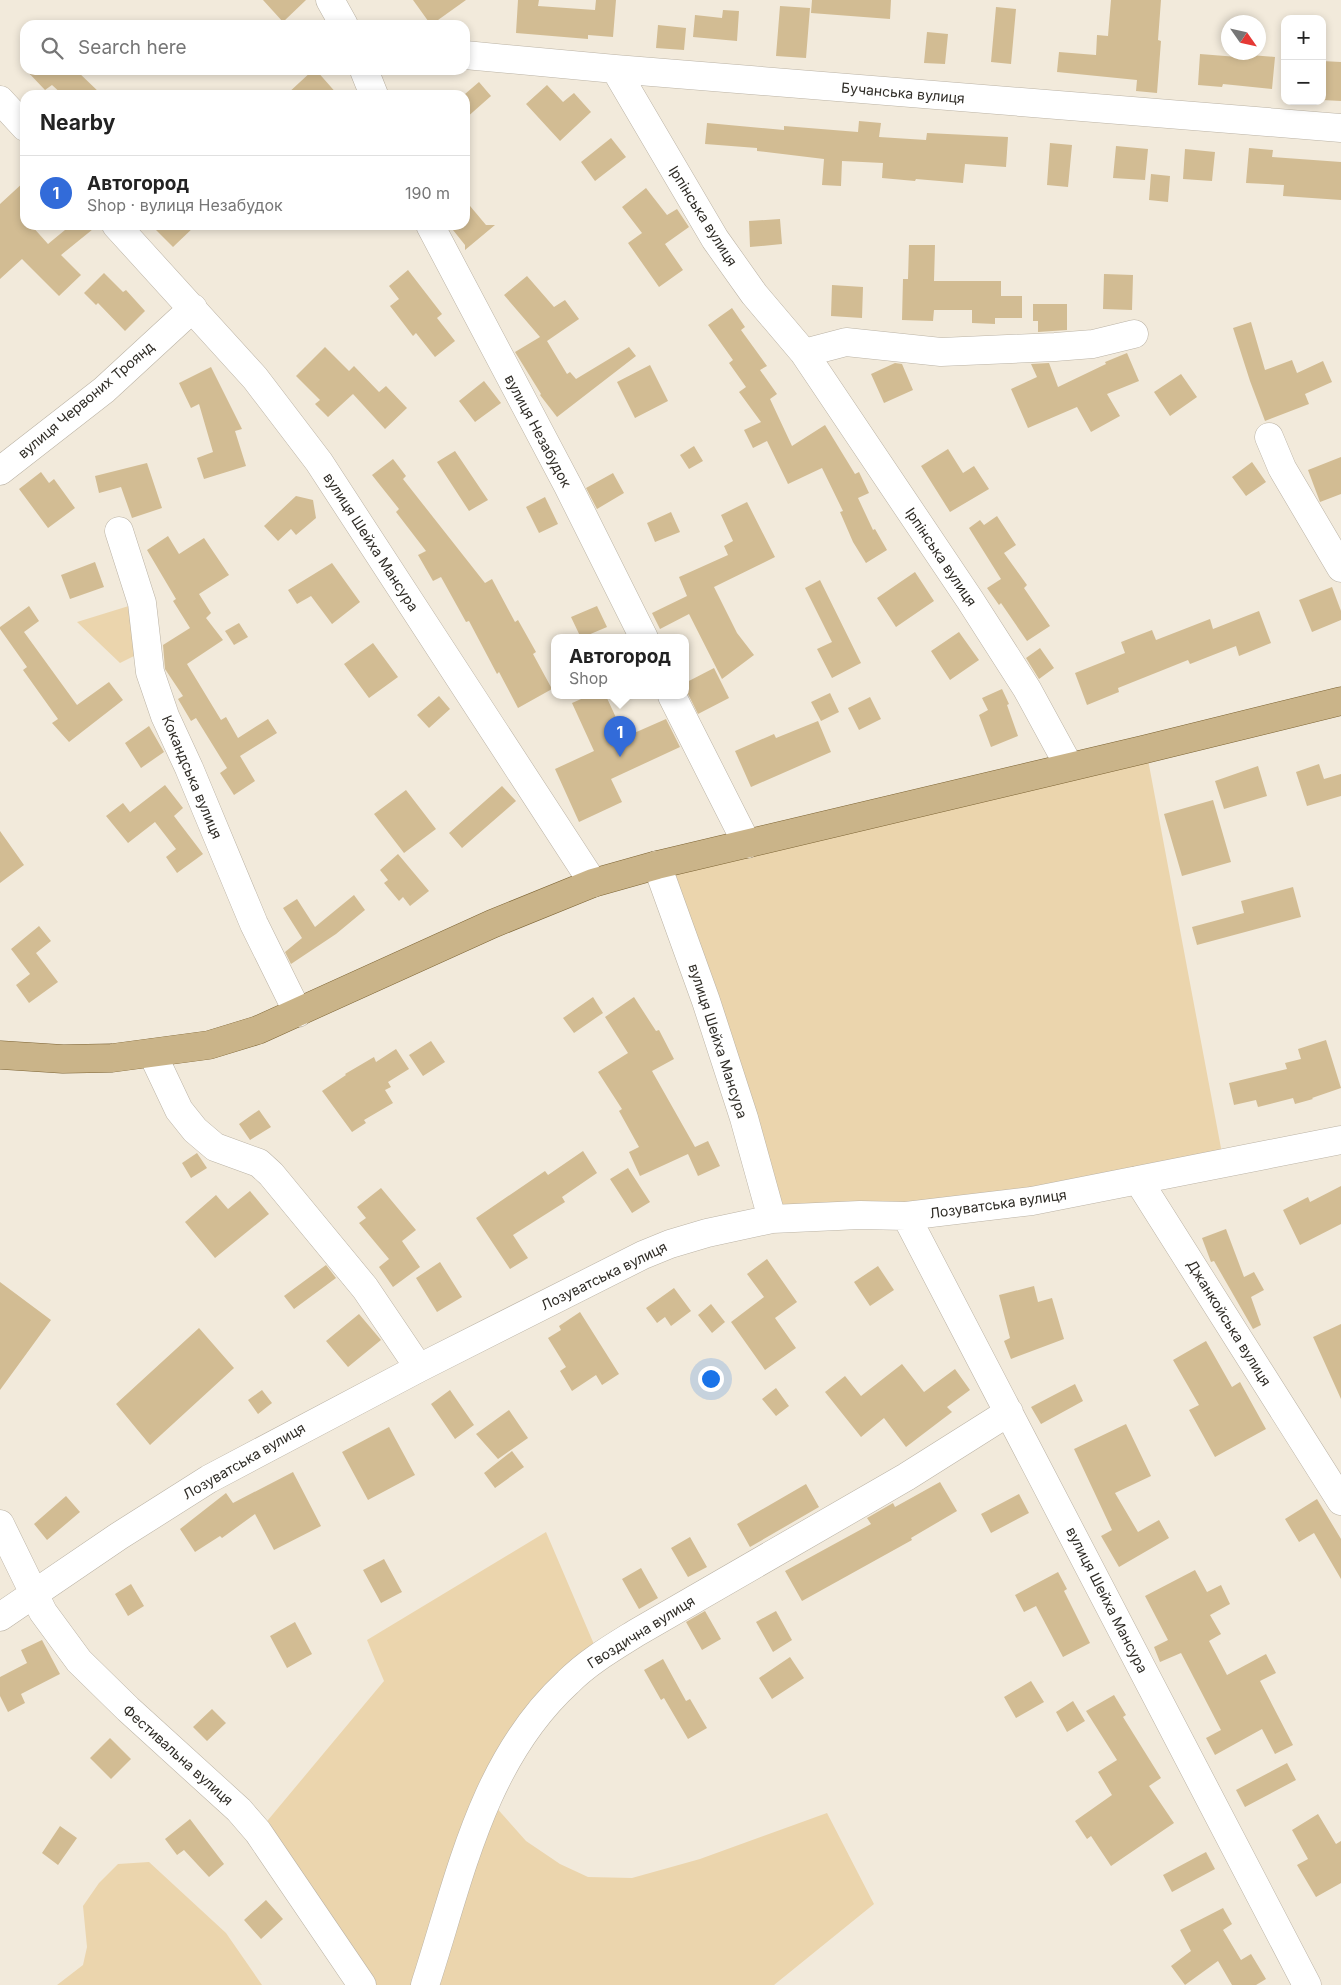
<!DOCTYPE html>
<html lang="en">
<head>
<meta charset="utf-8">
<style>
  body { margin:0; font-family:Inter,sans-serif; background:#f2f2f2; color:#222 }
  .controls { position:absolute; right:15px; top:15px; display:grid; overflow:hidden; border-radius:10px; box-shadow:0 2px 8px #0003 }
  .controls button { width:45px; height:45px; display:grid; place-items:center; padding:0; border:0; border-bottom:1px solid #e0e0e0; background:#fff; color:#222; font:25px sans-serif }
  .compass { position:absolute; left:1221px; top:15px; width:45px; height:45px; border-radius:50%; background:#fff; box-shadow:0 2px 8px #0003; rotate:124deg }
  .you { position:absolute; left:710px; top:1378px; width:18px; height:18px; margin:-12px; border:4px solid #fff; border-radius:50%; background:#1a73e8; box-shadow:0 0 0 8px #1a73e833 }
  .badge { display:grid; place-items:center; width:32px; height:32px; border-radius:50%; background:#326bd9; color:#fff; font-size:16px; font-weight:700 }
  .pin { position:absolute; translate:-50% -41px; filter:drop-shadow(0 1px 2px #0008) }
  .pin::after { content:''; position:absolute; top:26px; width:18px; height:15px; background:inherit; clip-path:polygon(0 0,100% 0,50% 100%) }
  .popup { position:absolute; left:551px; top:634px; width:138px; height:65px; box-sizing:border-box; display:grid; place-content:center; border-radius:10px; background:#fff; filter:drop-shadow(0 1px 4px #0005); font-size:16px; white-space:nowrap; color:#767676 }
  .popup b { font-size:19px; color:#222 }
  .popup::after { content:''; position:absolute; left:50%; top:100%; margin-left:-10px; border:10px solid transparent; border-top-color:#fff }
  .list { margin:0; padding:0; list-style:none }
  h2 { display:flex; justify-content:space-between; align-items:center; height:65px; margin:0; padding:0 20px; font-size:21px }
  h2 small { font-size:16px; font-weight:400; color:#767676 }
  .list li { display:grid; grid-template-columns:32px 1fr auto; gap:15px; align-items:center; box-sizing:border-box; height:75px; padding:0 20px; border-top:1px solid #e0e0e0 }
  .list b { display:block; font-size:19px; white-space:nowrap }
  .list p { margin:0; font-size:16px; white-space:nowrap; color:#767676 }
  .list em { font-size:16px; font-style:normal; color:#767676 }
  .icon { flex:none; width:28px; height:28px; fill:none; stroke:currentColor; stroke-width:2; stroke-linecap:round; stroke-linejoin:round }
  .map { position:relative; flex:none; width:1341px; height:1985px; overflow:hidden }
  .search { position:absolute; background:#fff; box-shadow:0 2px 8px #0003; left:20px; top:20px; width:450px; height:55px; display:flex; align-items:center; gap:12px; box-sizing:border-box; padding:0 18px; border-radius:15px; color:#767676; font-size:19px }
  .panel { position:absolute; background:#fff; box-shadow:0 2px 8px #0003; left:20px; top:90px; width:450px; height:140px; border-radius:15px }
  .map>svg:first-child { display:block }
</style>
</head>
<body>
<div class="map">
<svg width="1341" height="1985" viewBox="0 0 1341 1985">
  <rect width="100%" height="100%" fill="#f2eadb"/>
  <path fill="#ebd5ad" d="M132 605 138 654 120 663 77 622Z
    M1146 749 1224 1164 772 1219 657 865Z
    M546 1532 599 1656 487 1797 526 1841 560 1864 588 1877 632 1878 700 1859 827 1813 874 1904 774 1985H362L258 1832 384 1681 367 1640Z
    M149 1862 226 1933 262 1985H57L83 1965 87 1947 83 1906 99 1883 118 1864Z"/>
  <path fill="#d2bc93" d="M263 0H306L283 22Z
    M413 0H466L431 25Z
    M518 0H539L538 6 595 10 596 0H616L613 37 588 35V39L516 33Z
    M812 0H891L890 19 811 13Z
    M1111 0H1161L1158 40 1161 41 1157 93 1136 91 1137 80 1057 72 1059 52 1096 55 1097 35 1108 36Z
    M780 6 810 8 806 58 776 56Z
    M996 7 1016 9 1011 64 991 62Z
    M723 10 739 11 737 41 693 37 695 15 722 18Z
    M658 25 686 28 684 50 656 48Z
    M927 32 948 34 945 64 924 63Z
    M1200 54 1250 58V55L1275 57 1272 89 1223 84 1222 87 1198 85Z
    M1322 61 1341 62V101L1322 100Z
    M26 70H76L102 95H63L52 85 45 90Z
    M313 70H316L338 95H286Z
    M479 82 491 96 465 119V94Z
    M547 85 563 102 574 93 591 112 560 141 526 104Z
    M859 121 881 123 879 137 926 140 927 133 1008 137 1006 167 965 164 963 183 916 179 915 181 882 178 883 163 842 161 841 186 822 185 824 159 757 151V148L705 144 707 123 784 130V126L858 132Z
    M611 138 626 157 595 181 581 162Z
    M1050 143 1072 145 1068 187 1047 185Z
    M1116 146 1148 149 1145 180 1113 178Z
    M1249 148 1273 150 1272 157 1341 162V200L1283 196 1284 185 1246 183Z
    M1185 149 1215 152 1212 181 1183 179Z
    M1151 174 1170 176 1168 202 1149 200Z
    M25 181V225H31L48 244 71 225H98L61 255 81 275 59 296 22 259 0 279V204Z
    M646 188 667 215 677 209 689 227 665 244 683 270 659 287 628 243 642 233 622 207Z
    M465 200 486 225H495L465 250V245L449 225H465Z
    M780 219 782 244 750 247 749 221Z
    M151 225H196L173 247Z
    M909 245H935L934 281H1001V296H1022V318H995V324L972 323V310H934L933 321 902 320 903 279H908Z
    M408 270 442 314 437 318 455 341 435 357 416 333 413 336 390 306 399 299 389 286Z
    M104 273 123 292 126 290 145 311 125 331 98 303 96 305 84 293Z
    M1104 274 1133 275 1132 310 1103 309Z
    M527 276 554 307 565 300 579 319 547 341 567 374 570 372 576 379 629 347 636 356 557 417 540 395 541 394 515 352 540 337 504 295Z
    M832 285 863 287 862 318 831 316Z
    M1033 304H1067V330L1038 332V321H1033Z
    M732 308 745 327 741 330 767 366 760 370 777 394 770 399 792 446 825 425 855 474 859 472 869 493 858 498 873 530 875 529 887 550 866 563 853 542 840 512 843 511 822 468 788 484 767 441 753 448 744 430 761 422 739 392 746 387 729 363 733 360 708 325Z
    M1251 322 1265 370 1292 360 1297 373 1323 361 1332 382 1305 394 1309 404 1265 421 1250 381 1233 328Z
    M325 347 349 371 354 366 379 392 386 386 407 408 385 429 353 394 328 417 315 404 320 400 296 376Z
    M1127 353 1139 381 1107 394 1120 416 1091 432 1077 407 1028 428 1011 389 1037 377 1031 364 1049 363 1058 387 1106 364 1105 362Z
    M895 363 902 364 913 390 884 403 871 374Z
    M650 365 668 401 635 418 617 382Z
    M211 367 242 429 235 431 246 466 204 479 197 458 213 452 199 404 191 408 179 383Z
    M1181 374 1197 397 1170 416 1154 392Z
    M484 381 501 403 475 422 459 401Z
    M694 446 703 461 689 469 680 455Z
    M948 449 963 473 974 466 989 489 950 512 921 466Z
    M455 451 488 500 469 511 437 462Z
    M1341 457V494L1320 502 1308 470Z
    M393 459 406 476 403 479 485 583 492 579 515 622 518 620 536 652 533 654 552 689 518 708 499 672 497 674 469 621 466 622 441 577 433 581 418 555 426 551 396 512 399 509 372 475Z
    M1252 462 1266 482 1246 496 1232 477Z
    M147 463 162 508 132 518 121 487 99 493 95 476Z
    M41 472 49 483 54 479 75 508 48 528 19 489Z
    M613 473 624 493 597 509 586 488Z
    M296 496 313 500 316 518 296 535 291 529 278 541 264 526Z
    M545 497 558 524 539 533 526 507Z
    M747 502 775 557 714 587 737 633 754 655 722 679 689 614 660 629 652 613 687 596 679 577 728 555 724 546 733 541 721 515Z
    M671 512 680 532 655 542 647 523Z
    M997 516 1016 545 1004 553 1027 585 1024 588 1050 626 1027 641 1001 603 999 605 987 588 1001 579 969 528 980 520 984 525Z
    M168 536 179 554 204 538 229 575 199 594 211 613 206 618 223 640 187 664 221 720 226 717 238 738 268 719 277 733 240 756 255 781 234 795 220 773 227 768 196 718 191 721 178 699 183 696 165 669 163 645 190 628 173 601 176 599 147 550Z
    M95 562 104 587 70 599 61 575Z
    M332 563 360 602 332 624 311 596 297 604 288 590Z
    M915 572 934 601 896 627 877 598Z
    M820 580 861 663 832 678 817 649 832 642 805 588Z
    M1332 587 1341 611V620L1312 632 1299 600Z
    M29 606 39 621 24 632 77 705 109 682 123 700 69 742 52 723 58 719 23 670 27 667 0 629V627Z
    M597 606 607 627 581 638 571 617Z
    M1259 611 1271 643 1239 656 1236 646 1190 664 1188 660 1118 688 1119 692 1087 705 1075 673 1125 653 1121 642 1152 630 1156 640 1210 619 1213 629Z
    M239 623 248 637 234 645 225 631Z
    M959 632 979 660 950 680 931 651Z
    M373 643 398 677 369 698 344 664Z
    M1040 648 1054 668 1039 679 1026 658Z
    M714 668 729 698 698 714 685 688V683Z
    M1002 689 1009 704 1007 705 1018 736 991 747 979 715 988 710 982 698Z
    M830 693 839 712 821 721 811 702Z
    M439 696 450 709 429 728 417 715Z
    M588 696H606L625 737 666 719 680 747 611 779 622 802 579 822 555 769 594 751 572 703Z
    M870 697 881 719 859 730 848 708Z
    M818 721 831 752 751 787 735 751 774 734 776 738Z
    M149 726 164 752 141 768 125 743Z
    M1319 764 1324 779 1341 774V796L1307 806 1296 772Z
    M1258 766 1267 796 1224 809 1215 781Z
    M165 785 183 808 174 816 203 854 177 873 166 857 176 849 155 822 128 843 106 816 123 803 130 812Z
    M502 786 516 801 462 848 449 833Z
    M406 790 436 829 404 853 374 814Z
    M1213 800 1231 862 1182 876 1164 814Z
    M0 831 24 865 0 883Z
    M398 854 429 891 410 906 403 897 399 901 384 883 388 880 380 870Z
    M1293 887 1301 917 1197 945 1192 927 1244 913 1241 901Z
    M354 895 365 910 336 934 291 964 285 952 302 938 283 908 297 899 315 927Z
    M39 926 51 941 36 953 58 982 29 1003 16 985 30 974 11 949Z
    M593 997 603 1013 574 1033 563 1018Z
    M634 997 656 1031 659 1030 674 1059 652 1071 695 1147 708 1141 720 1166 698 1176 688 1154 640 1176 629 1152 639 1147 619 1111 622 1109 598 1072 628 1053 605 1017Z
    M1326 1040 1341 1088 1312 1098 1313 1099 1295 1104 1293 1098 1258 1107 1256 1100 1234 1105 1229 1083 1287 1069 1285 1063 1301 1059 1298 1049Z
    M431 1041 445 1062 423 1076 409 1055Z
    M396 1049 409 1069 388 1082 391 1087 385 1090 393 1103 364 1120 366 1123 352 1132 322 1091 346 1075 345 1074 374 1057 376 1062Z
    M259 1110 271 1127 250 1140 239 1124Z
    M583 1151 597 1173 562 1197 565 1202 513 1235 528 1258 510 1269 476 1218 545 1171 548 1175Z
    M197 1153 207 1168 191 1178 182 1163Z
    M628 1168 650 1202 632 1213 610 1179Z
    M1341 1186V1224L1300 1245 1283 1210 1308 1197 1310 1202Z
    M381 1188 416 1230 402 1241 420 1267 393 1287 379 1267 389 1259 359 1223 366 1218 357 1207Z
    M250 1191 269 1214 215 1258 185 1222 216 1195 228 1209Z
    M1226 1229 1244 1277 1254 1272 1264 1290 1251 1297 1261 1325 1253 1329 1214 1261 1211 1262 1202 1238Z
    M767 1259 797 1302 775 1318 796 1348 765 1370 731 1322 764 1297 747 1274Z
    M440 1262 462 1297 437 1312 416 1278Z
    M326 1265 336 1278 294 1309 284 1296Z
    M878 1266 894 1290 870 1306 854 1282Z
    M0 1282 51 1320 0 1390Z
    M1034 1286 1038 1302 1052 1298 1064 1339 1011 1359 1004 1341 1010 1338 999 1295Z
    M674 1288 691 1311 671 1326 665 1317 657 1323 646 1308Z
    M711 1304 725 1322 712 1333 698 1315Z
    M580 1312 619 1374 602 1385 596 1375 572 1391 560 1371 566 1367 548 1338 561 1330 559 1326Z
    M359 1314 381 1340 348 1367 326 1341Z
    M1341 1324V1399L1313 1337Z
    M199 1328 234 1368 150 1445 116 1404Z
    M1206 1341 1232 1387 1240 1382 1266 1429 1215 1457 1189 1410 1199 1405 1173 1360Z
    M902 1364 924 1392 955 1369 970 1390 947 1407 952 1412 906 1447 884 1418 861 1437 825 1392 845 1376 861 1396Z
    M1075 1384 1083 1401 1041 1424 1031 1407Z
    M776 1388 789 1406 776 1416 762 1399Z
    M262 1390 272 1403 258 1414 248 1400Z
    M450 1390 474 1425 455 1439 431 1404Z
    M509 1410 528 1438 498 1459 476 1434Z
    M1126 1424 1151 1476 1115 1493 1138 1532 1159 1520 1169 1538 1119 1567 1101 1536 1112 1530 1074 1449Z
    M389 1427 415 1475 368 1500 342 1452Z
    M512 1451 524 1467 495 1488 484 1473Z
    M293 1472 321 1526 274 1550 255 1514 222 1538 220 1536 195 1552 180 1529 226 1493 233 1503Z
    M940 1482 957 1511 911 1538 912 1540 802 1601 785 1571 871 1524 867 1518 893 1503 895 1507Z
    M806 1484 819 1507 750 1547 737 1524Z
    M1019 1494 1029 1513 991 1533 981 1514Z
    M66 1496 80 1512 47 1540 34 1524Z
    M1317 1499 1341 1539V1579L1314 1533 1299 1542 1285 1519Z
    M690 1537 707 1567 688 1577 671 1548Z
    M384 1559 402 1592 381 1603 363 1570Z
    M641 1568 658 1598 639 1609 622 1579Z
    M1195 1570 1207 1592 1221 1585 1230 1604 1210 1615 1221 1634 1209 1641 1227 1675 1266 1654 1276 1673 1260 1681 1293 1745 1275 1754 1262 1729 1215 1755 1206 1738 1221 1730 1181 1653 1160 1662 1154 1647 1168 1640 1145 1596Z
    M1058 1572 1067 1589 1064 1591 1090 1643 1063 1657 1036 1606 1024 1612 1015 1595Z
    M131 1584 144 1606 128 1616 115 1594Z
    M705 1611 721 1639 702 1650 686 1622Z
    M776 1611 792 1640 773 1652 756 1622Z
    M295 1622 312 1654 287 1668 270 1636Z
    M42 1640 60 1674 21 1694 25 1703 8 1712 0 1696V1677L27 1663 21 1650Z
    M790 1657 804 1678 772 1699 759 1678Z
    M663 1659 686 1701 690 1699 707 1728 688 1739 664 1698 661 1700 644 1670Z
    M1031 1681 1044 1702 1016 1718 1004 1697Z
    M1114 1695 1126 1715 1123 1717 1161 1778 1149 1786 1174 1823 1111 1866 1091 1836 1087 1839 1075 1821 1112 1795 1098 1772 1117 1760 1086 1711Z
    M1073 1701 1085 1721 1067 1732 1056 1712Z
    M212 1709 226 1723 207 1741 193 1727Z
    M110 1738 131 1759 111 1779 90 1758Z
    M1287 1763 1296 1780 1245 1807 1236 1790Z
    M1318 1814 1336 1844 1341 1841V1883L1316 1897 1297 1865 1308 1859 1292 1830Z
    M190 1819 224 1864 209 1877 184 1850 177 1855 165 1839Z
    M60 1826 77 1838 58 1865 42 1853Z
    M1206 1852 1215 1869 1172 1892 1163 1875Z
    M266 1900 283 1919 261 1939 244 1920Z
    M1223 1908 1232 1924 1223 1930 1241 1960 1251 1954 1266 1979 1256 1985H1232L1218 1961 1185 1985 1171 1966 1191 1951 1180 1930Z"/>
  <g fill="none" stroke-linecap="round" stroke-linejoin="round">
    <defs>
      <path id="minor" d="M330 0 344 25
        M465 55 615 69 1341 128
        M615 69 715 239 754 294 804 353 970 600 1027 689 1069 766
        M364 70 374 95
        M0 100 25 127
        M116 225 255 378 319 462 593 883
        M430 225 568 486 644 638
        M804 353 846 342 941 352 1055 347 1093 344 1134 334
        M1269 437 1282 468 1341 568
        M0 471 104 390 193 308
        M119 531 142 603 150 672 165 716 189 768 254 924 298 1013
        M672 696 747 844
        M657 865 706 1001 744 1118 772 1219
        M152 1053 179 1110 195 1130 215 1147 259 1163 271 1174 365 1288 419 1368
        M1138 1180 1341 1501
        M906 1216 1307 1985
        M0 1524 43 1612 79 1661 128 1709 239 1810 258 1832 362 1985
        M0 1617 119 1536 209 1479 419 1368 643 1255 670 1244 707 1233 772 1219 860 1215 906 1216 1032 1201 1341 1140
        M425 1985C460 1878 482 1761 568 1682 588 1662 612 1648 636 1633L906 1477 1009 1412"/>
      <path id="major" d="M0 1055 63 1059 112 1058 209 1045 258 1030 492 924 593 883 657 865 1146 749 1341 701"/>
    </defs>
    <use href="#minor" stroke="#bbb3a5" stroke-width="29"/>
    <use href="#major" stroke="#7d6434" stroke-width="29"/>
    <use href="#minor" stroke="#fff" stroke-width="28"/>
    <use href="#major" stroke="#cab489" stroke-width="28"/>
  </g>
  <g text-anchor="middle" stroke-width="4" stroke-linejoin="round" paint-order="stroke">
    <g font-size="14" fill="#302d27" stroke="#fff">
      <text transform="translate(903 93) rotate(5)" y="5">Бучанська вулиця</text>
      <text transform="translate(703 216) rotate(58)" y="5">Ірпінська вулиця</text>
      <text transform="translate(86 400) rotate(-40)" y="5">вулиця Червоних Троянд</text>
      <text transform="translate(538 431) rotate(62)" y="5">вулиця Незабудок</text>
      <text transform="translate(371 542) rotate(57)" y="5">вулиця Шейха Мансура</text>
      <text transform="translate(941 557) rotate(56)" y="5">Ірпінська вулиця</text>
      <text transform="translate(192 777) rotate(67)" y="5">Кокандська вулиця</text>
      <text transform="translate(718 1041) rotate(72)" y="5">вулиця Шейха Мансура</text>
      <text transform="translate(998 1204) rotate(-8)" y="5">Лозуватська вулиця</text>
      <text transform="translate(604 1276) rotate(-26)" y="5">Лозуватська вулиця</text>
      <text transform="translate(1229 1323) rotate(58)" y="5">Джанкойська вулиця</text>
      <text transform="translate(244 1461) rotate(-30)" y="5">Лозуватська вулиця</text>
      <text transform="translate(1107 1600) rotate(63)" y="5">вулиця Шейха Мансура</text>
      <text transform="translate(641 1632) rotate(-32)" y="5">Гвоздична вулиця</text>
      <text transform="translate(178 1755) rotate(42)" y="5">Фестивальна вулиця</text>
    </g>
  </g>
</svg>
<div class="controls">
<button>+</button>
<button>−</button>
</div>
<svg class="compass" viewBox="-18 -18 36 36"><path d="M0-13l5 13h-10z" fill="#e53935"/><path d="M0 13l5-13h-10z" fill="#767676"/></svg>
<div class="you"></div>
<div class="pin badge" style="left:620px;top:757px">1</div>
<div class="popup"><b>Автогород</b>Shop</div>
<div class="search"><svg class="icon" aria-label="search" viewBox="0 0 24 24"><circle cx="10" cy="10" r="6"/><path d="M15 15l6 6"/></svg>Search here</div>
<section class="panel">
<h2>Nearby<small></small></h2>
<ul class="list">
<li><span class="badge">1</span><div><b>Автогород</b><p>Shop · вулиця Незабудок</p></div><em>190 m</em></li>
</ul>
</section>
</div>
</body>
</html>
